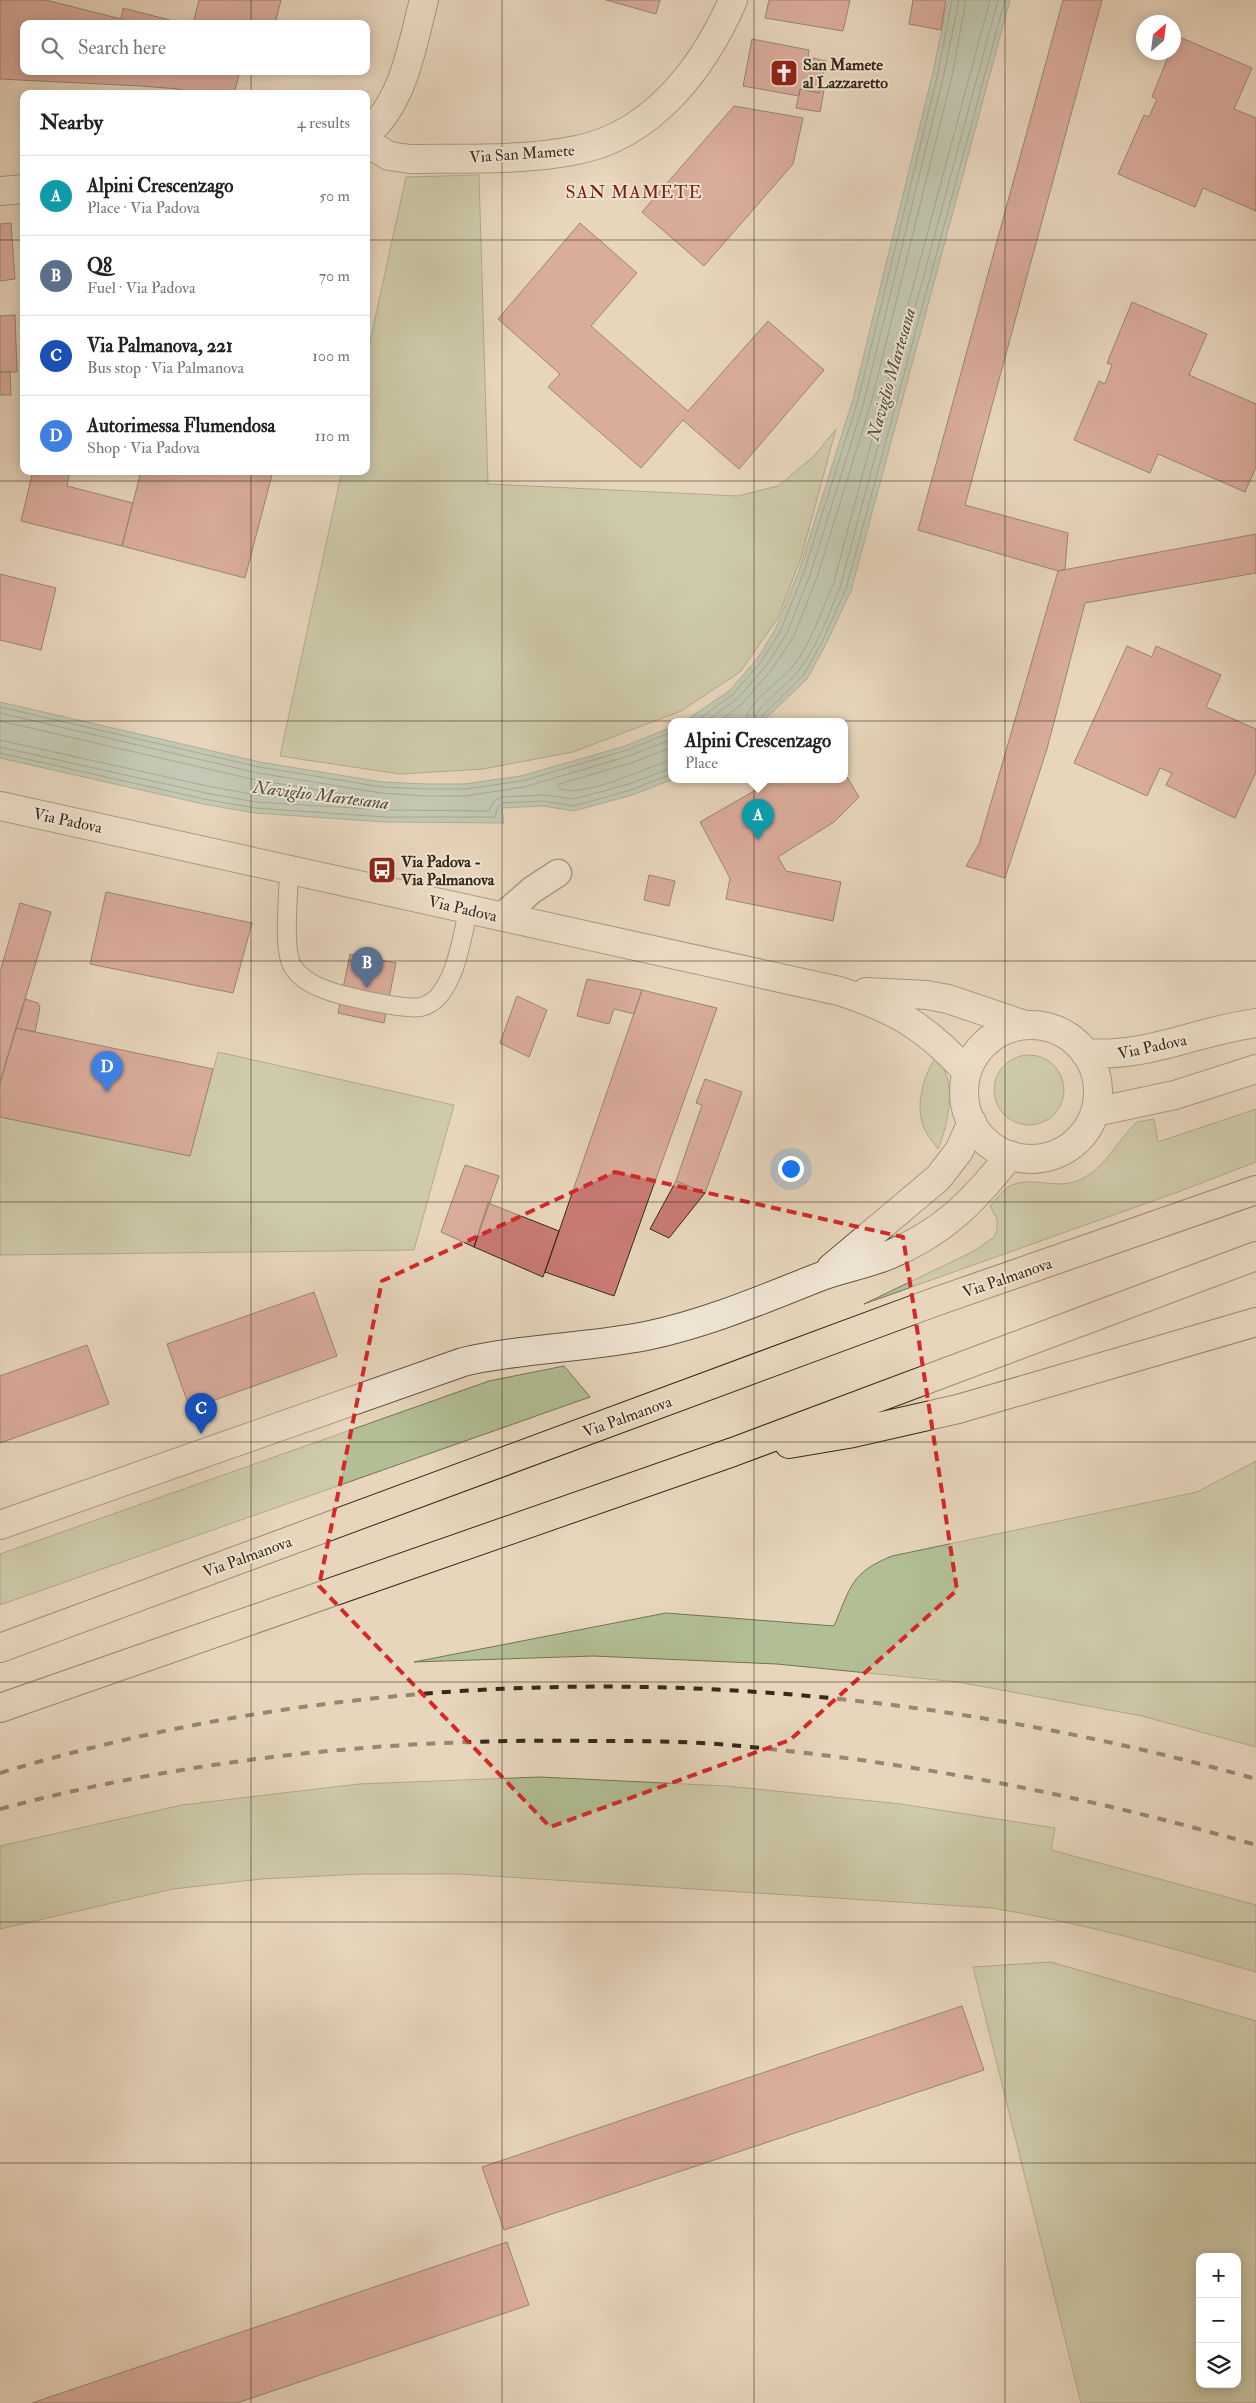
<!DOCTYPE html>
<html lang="en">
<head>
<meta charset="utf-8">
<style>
  body { margin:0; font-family:"IM FELL Double Pica",serif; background:#f2f2f2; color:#222 }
  .controls { position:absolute; right:15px; bottom:15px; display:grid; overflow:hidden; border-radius:10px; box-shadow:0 2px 12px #0003 }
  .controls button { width:45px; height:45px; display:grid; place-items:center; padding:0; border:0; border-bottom:1px solid #e0e0e0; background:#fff; color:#222; font:25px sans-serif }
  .compass { position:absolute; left:1136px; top:15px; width:45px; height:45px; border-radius:50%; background:#fff; box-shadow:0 2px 12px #0003; rotate:28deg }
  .you { position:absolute; left:790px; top:1168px; width:18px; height:18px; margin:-12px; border:4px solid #fff; border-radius:50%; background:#1a73e8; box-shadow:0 0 0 8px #1a73e833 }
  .badge { display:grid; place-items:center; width:32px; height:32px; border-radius:50%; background:#8f2418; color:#fff; font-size:16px; font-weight:700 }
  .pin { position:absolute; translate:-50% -41px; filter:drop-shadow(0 1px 2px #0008) }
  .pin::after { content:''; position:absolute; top:26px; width:18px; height:15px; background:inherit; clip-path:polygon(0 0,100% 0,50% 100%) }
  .popup { position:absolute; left:668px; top:718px; width:180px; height:65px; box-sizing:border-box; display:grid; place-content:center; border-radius:10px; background:#fff; filter:drop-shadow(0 1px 4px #0005); font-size:16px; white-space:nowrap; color:#767676 }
  .popup b { font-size:19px; color:#222 }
  .popup::after { content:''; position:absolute; left:50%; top:100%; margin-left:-10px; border:10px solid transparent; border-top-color:#fff }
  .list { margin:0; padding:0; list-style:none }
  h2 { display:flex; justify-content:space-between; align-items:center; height:65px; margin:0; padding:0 20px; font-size:21px }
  h2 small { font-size:16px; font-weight:400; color:#767676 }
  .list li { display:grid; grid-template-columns:32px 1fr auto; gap:15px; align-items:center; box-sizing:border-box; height:80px; padding:0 20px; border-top:1px solid #e0e0e0 }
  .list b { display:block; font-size:19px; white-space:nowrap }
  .list p { margin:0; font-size:16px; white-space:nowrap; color:#767676 }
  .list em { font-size:16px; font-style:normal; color:#767676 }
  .icon { flex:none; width:28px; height:28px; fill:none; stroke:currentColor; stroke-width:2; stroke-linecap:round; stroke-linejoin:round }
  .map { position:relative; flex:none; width:1256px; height:2403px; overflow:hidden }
  .search { position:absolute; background:#fff; box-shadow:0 2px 12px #0003; left:20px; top:20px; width:350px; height:55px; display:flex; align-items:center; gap:12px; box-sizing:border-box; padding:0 18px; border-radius:10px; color:#767676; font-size:19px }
  .panel { position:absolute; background:#fff; box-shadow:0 2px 12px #0003; left:20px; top:90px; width:350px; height:385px; border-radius:10px }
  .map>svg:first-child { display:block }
</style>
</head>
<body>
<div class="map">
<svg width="1256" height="2403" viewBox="0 0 1256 2403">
  <rect width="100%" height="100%" fill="#e7d6bc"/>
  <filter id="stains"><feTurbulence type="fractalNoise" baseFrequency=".004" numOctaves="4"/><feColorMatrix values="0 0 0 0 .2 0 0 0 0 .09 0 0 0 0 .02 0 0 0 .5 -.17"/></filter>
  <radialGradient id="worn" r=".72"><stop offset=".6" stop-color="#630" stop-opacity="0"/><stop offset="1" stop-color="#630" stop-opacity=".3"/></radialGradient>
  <path fill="#b2be94" stroke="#747456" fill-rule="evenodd" d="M479 175 488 484 738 496 778 486 814 456 836 429 801 558 778 618 740 672 681 711 573 752 483 769 400 774 280 756 342 471H366V360L406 177Z
    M218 1052 454 1105 414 1250 0 1255V1117L190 1156Z
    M994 1090a35 35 0 1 1 70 0a35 35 0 1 1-70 0Z
    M935 1058C959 1077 948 1126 938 1149 934 1143 928 1137 925 1130 914 1108 923 1077 935 1058Z
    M1256 1109V1162L1178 1192 864 1304 974 1251 994 1237 997 1229V1219L990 1206C996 1200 1004 1188 1012 1185 1030 1177 1052 1187 1070 1183 1102 1176 1115 1142 1137 1122L1154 1119 1158 1142Z
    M564 1366 590 1397 0 1605V1554L489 1381Z
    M1256 1461V1747L1142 1716 958 1682 777 1664 593 1656 414 1662 666 1613 834 1626C851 1587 850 1573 892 1556L1197 1492Z
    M540 1777 727 1786 901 1804 1055 1828 1051 1850 1256 1905V1972C1169 1947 1082 1923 992 1908L460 1874H360L261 1879 173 1889 0 1929V1846L182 1805 359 1784Z
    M1051 1962 1256 2021V2403H1081L973 1967ZM1200 2257H1237V2384H1200Z"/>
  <path fill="#98baab" stroke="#718071" d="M948 0H1010L851 591 826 644 807 679 763 721H685L729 691 757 659 776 628 799 571 853 399 933 72Z
    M0 702 260 762 382 782 426 784H464L521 776 625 746 672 727V779H674L632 795 574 811 543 806 502 808 504 823 385 822 254 813 203 804 0 758Z"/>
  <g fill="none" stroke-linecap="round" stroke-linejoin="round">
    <path stroke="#687262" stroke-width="1" d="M0 707 259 767 382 787 426 789H465L522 781 627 750 672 732
      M0 713 258 773 381 793 426 796H465L524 787 629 756 672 739
      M0 721 256 780 357 796 359 799 357 801 257 795 207 786 0 740
      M696 721 732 695 761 662 781 630 804 572 858 400 938 73 952 0
      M706 721 737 699 766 666 787 633 810 575 864 402 944 74 959 0
      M719 721 742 704 772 669 794 636 817 577 871 403 952 76 966 0
      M746 721C747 702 778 683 791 669 810 646 821 612 833 585L990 0
      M754 721C755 707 787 685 797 673 815 651 829 614 840 587L998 0
      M760 721 762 716 803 676 822 642 846 589 1005 0
      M0 747 206 793 256 802 386 810 489 811 494 801 501 797 544 795 574 799 629 784 672 768
      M672 747 631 763 559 784 557 787C579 802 647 766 672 760
      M0 753 204 799 255 808 385 817H495L498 807 502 803 543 801 574 806 631 790 672 774"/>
  </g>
  <path fill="#c97a75" stroke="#372919" d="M0 0H46L121 19 123 8 185 24H24V71H240L234 94H199L178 89 141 86 0 79Z
    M199 0H281L275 24H193Z
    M606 0H660L656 14Z
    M769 0H850L843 31 765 18Z
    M913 0H946L941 30 909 24Z
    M1063 0H1102L965 505 1068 533 1065 569 1058 571 918 530Z
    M1177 36 1252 68 1234 109 1256 118V211L1203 188 1195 207 1118 174 1144 115 1149 117 1157 99 1152 97 1170 52H1174Z
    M752 39 809 50 808 57 826 61 819 93 800 89 799 96 743 86Z
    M800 89 819 93 820 90H824L820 112 796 108Z
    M734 106 803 118 793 164 704 266 642 212Z
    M11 223 15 279 0 281V224Z
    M580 223 637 273 591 326 688 411 768 321 824 370 739 469 683 420 641 468 548 387 560 374 498 319Z
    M1132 302 1207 334 1189 375 1256 404V467L1245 492 1158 454 1150 473 1074 440 1099 381 1105 384 1112 365 1107 363Z
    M15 315 17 372H0V316Z
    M0 372H10L11 395H0Z
    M33 471H70L67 486 133 503 122 546 21 521Z
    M141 471H273L245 578 122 546Z
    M1256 534V573L1085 603 1047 749 1005 878 966 866 979 844 1058 571Z
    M0 574 56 588 41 650 0 640Z
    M1127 646 1152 657 1156 646 1221 675 1206 707 1256 729V772L1235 818 1166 785 1172 773 1160 768 1147 796 1074 763Z
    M844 772 859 797 834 822 778 857 786 871 841 882 833 921 726 899 730 878 700 822 775 779H844Z
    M649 875 675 881 669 906 644 900Z
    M106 892 252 923 233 993 90 964Z
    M20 903 51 912 0 1083V972Z
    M350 954 396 963 384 1023 338 1013Z
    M587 979 642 990 634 1014 614 1009 609 1024 577 1016Z
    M642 990 717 1008 614 1296 545 1272Z
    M517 996 547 1010 529 1057 500 1043Z
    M25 999 38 1003 40 1007 35 1032 16 1028Z
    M16 1028 213 1069 190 1156 0 1117V1083Z
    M705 1079 742 1092 705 1193 676 1181 702 1105 696 1103Z
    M465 1165 499 1176 474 1247 441 1232Z
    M676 1181 705 1193 669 1238 650 1229Z
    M488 1203 559 1231 543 1277 474 1247Z
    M314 1292 337 1356 190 1409 167 1344Z
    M87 1345 109 1404 0 1443V1376Z
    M962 2006 984 2070 504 2230 482 2167Z
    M507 2242 529 2305 237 2403H32Z"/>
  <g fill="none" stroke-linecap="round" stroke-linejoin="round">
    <defs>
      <path id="service" d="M289 870C289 892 282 950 293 967 300 978 313 985 324 989 340 996 405 1010 421 1007 426 1006 434 1001 437 998 458 975 461 938 469 909"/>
      <path id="pedestrian" d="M501 917 532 890 558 873"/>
      <path id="minor" d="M366 134C404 103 412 45 424 0
        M366 142 389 156 410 159C465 158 523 161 577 150 653 135 704 67 733 0
        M0 191 24 189
        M831 1268 938 1178 959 1151 972 1122
        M0 1525 463 1362C523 1348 585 1348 646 1336 704 1324 759 1301 814 1279 838 1269 865 1265 889 1255 944 1232 974 1201 1010 1155"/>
      <path id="tertiary" d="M0 806 839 991C897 1010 926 1027 967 1072
        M866 992 927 995 948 999 1025 1025
        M964 1092a67 67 0 1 1 134 0a67 67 0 1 1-134 0Z
        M1085 1053C1147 1058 1196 1031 1256 1023
        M1095 1112 1175 1095 1256 1069"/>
      <path id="trunk" d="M789 1444 848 1434 958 1409 1256 1322
        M0 1648 929 1304 1256 1190
        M0 1708 733 1452 1256 1256"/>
    </defs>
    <use href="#service" stroke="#635442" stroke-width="20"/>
    <use href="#pedestrian" stroke="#635442" stroke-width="29"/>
    <use href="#minor" stroke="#635442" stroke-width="30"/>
    <use href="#tertiary" stroke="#635442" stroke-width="30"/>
    <use href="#trunk" stroke="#372919" stroke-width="30"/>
    <use href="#service" stroke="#efe4d3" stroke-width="18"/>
    <use href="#pedestrian" stroke="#efe4d3" stroke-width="26"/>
    <use href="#minor" stroke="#efe4d3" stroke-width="28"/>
    <use href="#tertiary" stroke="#efe4d3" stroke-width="28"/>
    <use href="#trunk" stroke="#e7d6bc" stroke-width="28"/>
    <path stroke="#372919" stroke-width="4" stroke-dasharray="9 9" stroke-linecap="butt" d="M0 1773C408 1650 848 1664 1256 1779
      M0 1809C191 1758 391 1738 589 1741 636 1741 683 1741 729 1745 908 1761 1084 1795 1256 1845"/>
  </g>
  <path d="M0 0H1256V2403H0ZM615 1172 903 1237 957 1590 790 1740 550 1827 319 1586 382 1281Z" fill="#e7d6bc" fill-opacity=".55" fill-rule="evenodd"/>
  <path fill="none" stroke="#d62828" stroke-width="4" stroke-dasharray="10 6" stroke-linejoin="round" d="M615 1172 903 1237 957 1590 790 1740 550 1827 319 1586 382 1281Z"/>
  <path fill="none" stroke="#372919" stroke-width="1" stroke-opacity="0.55" d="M251 0V24M502 0V2403M754 0V2403M1005 0V2403M251 71V94M0 240H24M366 240H1256M251 471V2403M0 481H1256M0 721H1256M0 961H1256M0 1202H1256M0 1442H1256M0 1682H1256M0 1922H1256M0 2163H1256"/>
  <defs>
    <symbol id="church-square" viewBox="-11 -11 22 22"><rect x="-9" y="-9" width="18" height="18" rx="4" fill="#8f2418" stroke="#efe4d3"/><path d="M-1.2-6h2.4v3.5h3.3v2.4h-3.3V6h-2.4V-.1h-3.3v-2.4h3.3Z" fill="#fff"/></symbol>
    <symbol id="bus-square" viewBox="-11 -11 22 22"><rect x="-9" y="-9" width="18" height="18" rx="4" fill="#8f2418" stroke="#efe4d3"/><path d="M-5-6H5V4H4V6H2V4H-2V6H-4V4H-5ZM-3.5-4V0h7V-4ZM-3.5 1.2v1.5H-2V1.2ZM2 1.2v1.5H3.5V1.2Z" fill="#fff"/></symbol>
  </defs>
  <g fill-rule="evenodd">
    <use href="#church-square" x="768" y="57" width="32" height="32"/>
    <use href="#bus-square" x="366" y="854" width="32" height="32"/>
  </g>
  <g text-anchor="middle" stroke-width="4" stroke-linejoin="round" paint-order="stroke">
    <g font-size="16" font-weight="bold" fill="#372919" stroke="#efe4d3" text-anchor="start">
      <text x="803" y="70">San Mamete<tspan x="803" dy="18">al Lazzaretto</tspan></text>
      <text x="401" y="867">Via Padova -<tspan x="401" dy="18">Via Palmanova</tspan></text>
    </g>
    <g font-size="16" fill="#372919" stroke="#efe4d3">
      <text transform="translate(522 153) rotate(-4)" y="6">Via San Mamete</text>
      <text transform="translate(68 820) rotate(12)" y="6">Via Padova</text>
      <text transform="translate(463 908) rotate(13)" y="6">Via Padova</text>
      <text transform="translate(1152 1046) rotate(-12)" y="6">Via Padova</text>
      <text transform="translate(1007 1277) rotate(-19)" y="6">Via Palmanova</text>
      <text transform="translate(627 1416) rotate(-20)" y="6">Via Palmanova</text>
      <text transform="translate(247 1556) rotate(-20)" y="6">Via Palmanova</text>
    </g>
    <g font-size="18" letter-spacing="1" fill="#7a1f14" stroke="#efe4d3">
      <text x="634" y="198">SAN MAMETE</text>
    </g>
    <g font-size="18" font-style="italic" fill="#4f4d3e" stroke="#efe4d3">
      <text transform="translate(891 374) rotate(-74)" y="6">Naviglio Martesana</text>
      <text transform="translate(321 795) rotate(7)" y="6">Naviglio Martesana</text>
    </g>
  </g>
  <rect width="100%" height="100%" filter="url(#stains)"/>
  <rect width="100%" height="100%" fill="url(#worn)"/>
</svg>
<div class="controls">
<button>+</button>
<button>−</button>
<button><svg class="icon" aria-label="layers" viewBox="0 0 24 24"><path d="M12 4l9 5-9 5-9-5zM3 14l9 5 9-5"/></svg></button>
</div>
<svg class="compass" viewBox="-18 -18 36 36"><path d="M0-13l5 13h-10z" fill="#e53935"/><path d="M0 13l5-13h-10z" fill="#767676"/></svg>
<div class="you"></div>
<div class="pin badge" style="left:758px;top:840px;background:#0f9aa8">A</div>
<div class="popup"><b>Alpini Crescenzago</b>Place</div>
<div class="pin badge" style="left:367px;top:988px;background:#5c6f8a">B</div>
<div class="pin badge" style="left:201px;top:1434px;background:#1a4fb4">C</div>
<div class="pin badge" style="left:107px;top:1092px;background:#3f7fe0">D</div>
<div class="search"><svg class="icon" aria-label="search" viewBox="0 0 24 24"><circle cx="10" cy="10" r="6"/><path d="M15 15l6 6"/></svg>Search here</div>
<section class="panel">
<h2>Nearby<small>4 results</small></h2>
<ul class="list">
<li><span class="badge" style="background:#0f9aa8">A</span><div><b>Alpini Crescenzago</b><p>Place · Via Padova</p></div><em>50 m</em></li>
<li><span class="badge" style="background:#5c6f8a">B</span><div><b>Q8</b><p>Fuel · Via Padova</p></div><em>70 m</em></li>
<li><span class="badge" style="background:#1a4fb4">C</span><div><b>Via Palmanova, 221</b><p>Bus stop · Via Palmanova</p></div><em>100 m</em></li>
<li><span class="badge" style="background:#3f7fe0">D</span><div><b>Autorimessa Flumendosa</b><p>Shop · Via Padova</p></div><em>110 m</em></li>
</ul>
</section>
</div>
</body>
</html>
